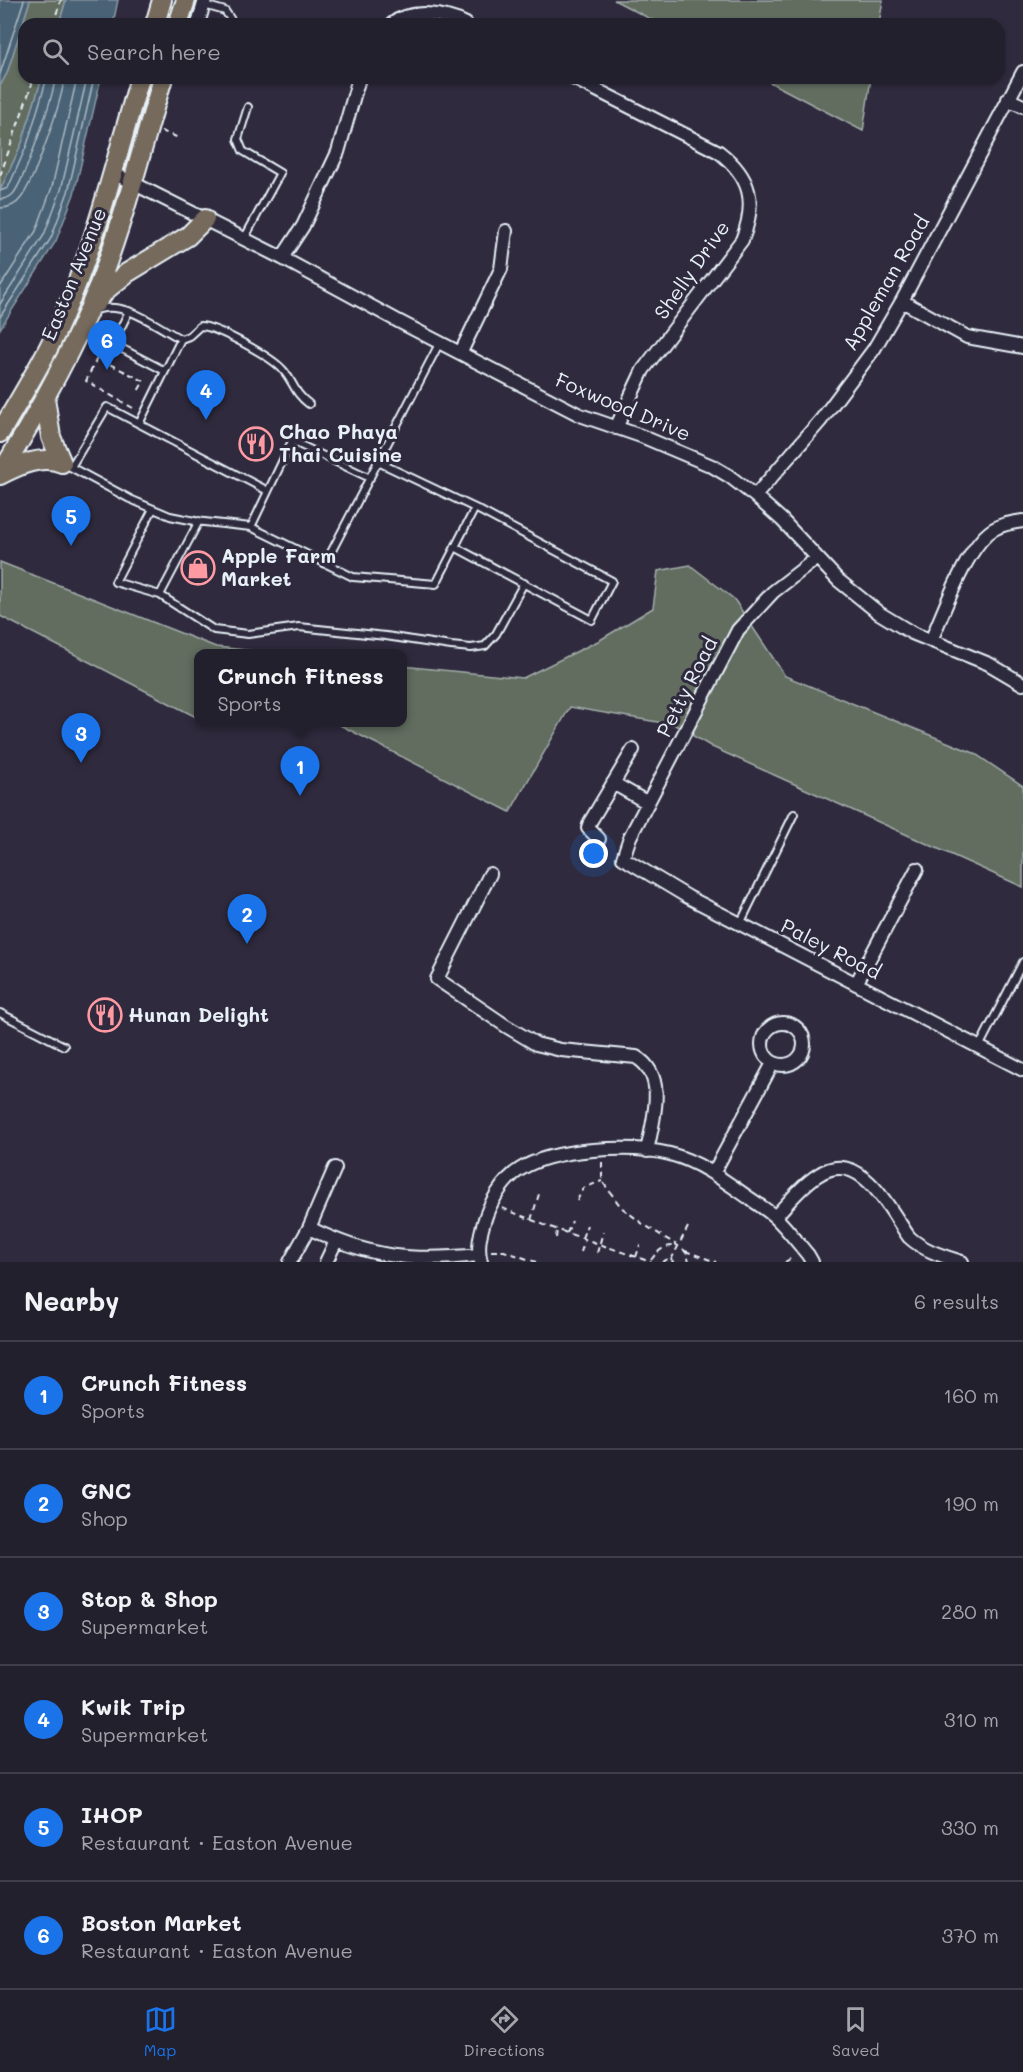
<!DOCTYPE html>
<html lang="en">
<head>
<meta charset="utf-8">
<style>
  body { margin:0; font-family:Mali,sans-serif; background:#2b2836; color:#f1f3f6 }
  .you { position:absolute; left:594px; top:854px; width:21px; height:21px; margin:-15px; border:4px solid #fff; border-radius:50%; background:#1a73e8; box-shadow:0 0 0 9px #1a73e833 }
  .badge { display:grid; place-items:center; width:39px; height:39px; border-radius:50%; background:#1a73e8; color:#fff; font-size:20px; font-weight:700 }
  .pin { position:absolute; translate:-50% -50px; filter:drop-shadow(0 2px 3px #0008) }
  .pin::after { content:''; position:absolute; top:32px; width:21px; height:18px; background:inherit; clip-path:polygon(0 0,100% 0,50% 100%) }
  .popup { position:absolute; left:194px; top:649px; width:213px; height:78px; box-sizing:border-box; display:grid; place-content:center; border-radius:12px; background:#23202e; filter:drop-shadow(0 2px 4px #0005); font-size:20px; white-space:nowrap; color:#a3a3aa }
  .popup b { font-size:22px; color:#f1f3f6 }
  .popup::after { content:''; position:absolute; left:50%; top:100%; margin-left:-12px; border:12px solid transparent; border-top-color:#23202e }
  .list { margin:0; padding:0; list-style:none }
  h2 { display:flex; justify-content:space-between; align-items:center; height:78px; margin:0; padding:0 24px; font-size:26px }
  h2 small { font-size:20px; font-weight:400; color:#a3a3aa }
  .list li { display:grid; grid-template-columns:39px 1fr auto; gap:18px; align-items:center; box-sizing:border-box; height:108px; padding:0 24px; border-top:2px solid #403e4a }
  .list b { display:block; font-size:22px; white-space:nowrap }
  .list p { margin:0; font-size:20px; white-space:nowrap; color:#a3a3aa }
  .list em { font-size:20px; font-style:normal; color:#a3a3aa }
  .icon { flex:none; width:33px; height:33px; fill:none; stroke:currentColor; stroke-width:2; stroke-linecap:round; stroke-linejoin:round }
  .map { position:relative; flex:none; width:1023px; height:1262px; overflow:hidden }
  .search { position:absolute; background:#23202e; box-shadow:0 2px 4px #0004; left:18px; right:18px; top:18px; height:66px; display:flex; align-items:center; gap:15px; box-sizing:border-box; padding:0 21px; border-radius:18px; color:#a3a3aa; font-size:22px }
  .sheet { height:726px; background:#23202e }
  nav { display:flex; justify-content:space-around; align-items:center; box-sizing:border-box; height:84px; border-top:2px solid #403e4a; background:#23202e; font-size:16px; color:#a3a3aa }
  nav a { display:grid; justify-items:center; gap:3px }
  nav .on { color:#1a73e8 }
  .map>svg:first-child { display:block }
</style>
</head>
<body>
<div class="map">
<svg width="1023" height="1262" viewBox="0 0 1023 1262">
  <rect width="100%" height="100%" fill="#2f2a3d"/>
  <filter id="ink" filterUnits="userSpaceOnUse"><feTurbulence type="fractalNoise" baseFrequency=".0167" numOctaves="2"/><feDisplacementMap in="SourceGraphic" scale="12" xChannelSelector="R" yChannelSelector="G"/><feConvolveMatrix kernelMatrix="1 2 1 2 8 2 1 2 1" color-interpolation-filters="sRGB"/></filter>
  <g filter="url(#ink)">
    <path fill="#626d61" stroke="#a5afac" stroke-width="1.5" d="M30 0H66L59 24H24V78H42L22 143 0 191V86L7 73Z
      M614 0H883L879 24H660Z
      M762 78H871L863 131Z
      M0 562 216 647 276 653 198 654V718L0 616Z
      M690 565 734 599 785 676 974 753 1023 786V887L712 747 675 725 570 707 510 812 336 723 402 722V666L523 678 600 640 653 608 658 571Z"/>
    <path fill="#4a6274" stroke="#899ba9" stroke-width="1.5" d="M0 0H30L7 73 0 86Z
      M66 0H118L113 24H59Z
      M42 78H101L74 194 56 241 0 329V191L22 143Z"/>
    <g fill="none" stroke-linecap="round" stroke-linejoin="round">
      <path stroke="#a9b8c3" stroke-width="1.5" d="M0 74 24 0
        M0 191 8 188 27 145 47 78
        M0 199C5 199 9 198 13 194 24 181 54 96 55 78
        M0 208C8 208 16 205 21 198 34 181 63 99 64 78
        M0 287 36 231 52 187 77 78
        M0 304 44 235 61 190 87 78
        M0 317 51 238 68 192 94 78"/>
      <defs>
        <path id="service" d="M204 5 225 11 234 24
          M244 239 280 173 243 151 238 139 248 107
          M96 310C125 300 156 326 181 339
          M129 311 113 344 165 371
          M139 424 181 339 189 336 200 326C216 326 272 357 283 370 294 382 293 392 309 404
          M378 462 475 508
          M65 464 130 499 170 516 195 521 251 527 353 577 436 584 475 508 612 581 592 620 455 547
          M71 467 107 407 268 491
          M153 509 115 582 160 595 214 630 248 634 299 627 386 636 451 646 471 648 485 646 496 634 524 583
          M251 527 292 441 370 478
          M325 564 440 342
          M160 595 199 521
          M740 924 794 814
          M0 1013 64 1046
          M979 1047 1023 962"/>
        <path id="minor" d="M198 24 205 0
          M392 24C412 8 446 14 466 24
          M573 78 719 152C751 177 757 202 742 240L643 370 616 428
          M1008 99 1023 106
          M113 173 282 258 398 321 580 415 641 436 712 466 729 476 755 496 782 520 838 580 879 613 912 633 989 664 1023 684
          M282 258 303 226 338 152 359 78
          M902 301 967 337 1023 347
          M461 352 501 269 506 231
          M755 496 821 420 874 349 902 301 1023 72
          M817 558 773 592 738 630 630 837 623 858 688 897 1023 1070
          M931 641C943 613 969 540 996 528 1003 524 1015 522 1023 521
          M613 783 648 803
          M599 839 588 828 590 822 633 750
          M490 874 437 979 506 1026 536 1044 561 1050 636 1057C668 1076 653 1120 647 1151
          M856 984 917 869
          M762 1044a21 21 0 1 1 42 0a21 21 0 1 1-42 0Z
          M714 1172 773 1063
          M775 1217C788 1203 802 1185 818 1175 860 1147 889 1209 909 1237 924 1251 943 1256 962 1262
          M309 1228 335 1168
          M290 1262 309 1228C371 1258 410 1262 479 1255
          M326 1262 336 1241
          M481 1262C477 1248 480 1235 484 1222 489 1204 503 1180 519 1170 552 1148 633 1144 670 1154 700 1162 725 1181 749 1198 758 1204 767 1210 775 1217 787 1228 797 1242 808 1255L812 1262"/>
        <path id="primary" d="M155 24 162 0
          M178 24 186 0
          M96 303 105 291 127 273 188 236 205 219
          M45 398 51 437 62 463
          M0 433C22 395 46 357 63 317 97 240 116 158 140 78
          M0 475C31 423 62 370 87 314 120 238 139 157 163 78
          M0 475C19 465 41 455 62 463"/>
      </defs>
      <use href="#service" stroke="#e8f1f8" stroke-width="10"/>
      <use href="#minor" stroke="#e8f1f8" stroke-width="16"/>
      <use href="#primary" stroke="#e8f1f8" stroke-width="22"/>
      <path stroke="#e8f1f8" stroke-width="2" stroke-dasharray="6 4.5" stroke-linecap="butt" d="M53 24 61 0
        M161 131 179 138
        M0 176 34 78
        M133 408 86 381 97 358 144 381 137 393
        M602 1162V1181L621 1207 643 1224 683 1249 687 1254 689 1262
        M577 1201 583 1188 602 1181
        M502 1208 547 1226 651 1262
        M531 1220 539 1194
        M567 1233 572 1221
        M556 1238 557 1230
        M582 1238 587 1225
        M491 1251H504L536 1262
        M685 1251 716 1262
        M581 1252 585 1239
        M597 1253 603 1232
        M636 1257 640 1245
        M651 1260C658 1251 662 1246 675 1246
        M671 1260 688 1227
        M662 1262 668 1259 674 1262
        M785 1262 793 1257"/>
      <use href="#service" stroke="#2f2a3d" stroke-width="6"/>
      <use href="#minor" stroke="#2f2a3d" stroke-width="12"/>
      <use href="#primary" stroke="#766a5c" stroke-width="18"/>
    </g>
  </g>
  <defs>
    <symbol id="restaurant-ring" viewBox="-11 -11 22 22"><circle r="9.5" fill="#2f2a3d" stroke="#ff9aa2" stroke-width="1.5"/><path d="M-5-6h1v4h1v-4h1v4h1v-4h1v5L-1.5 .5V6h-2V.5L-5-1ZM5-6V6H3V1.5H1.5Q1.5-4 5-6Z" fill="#ff9aa2"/></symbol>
    <symbol id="shop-ring" viewBox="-11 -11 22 22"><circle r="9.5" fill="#2f2a3d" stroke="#ff9aa2" stroke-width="1.5"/><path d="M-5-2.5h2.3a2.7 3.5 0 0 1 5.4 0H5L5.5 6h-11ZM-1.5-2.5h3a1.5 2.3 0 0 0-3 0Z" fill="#ff9aa2"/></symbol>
  </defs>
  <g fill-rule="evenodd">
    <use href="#restaurant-ring" x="237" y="425" width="38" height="38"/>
    <use href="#shop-ring" x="179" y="549" width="38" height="38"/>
    <use href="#restaurant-ring" x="86" y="996" width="38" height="38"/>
  </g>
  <g text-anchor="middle" stroke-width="6" stroke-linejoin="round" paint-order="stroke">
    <g font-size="20" fill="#e8f1f8" stroke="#2f2a3d">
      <text transform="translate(692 270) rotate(-55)" y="7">Shelly Drive</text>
      <text transform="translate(74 274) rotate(-68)" y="7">Easton Avenue</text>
      <text transform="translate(886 283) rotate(-60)" y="7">Appleman Road</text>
      <text transform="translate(623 407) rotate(23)" y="7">Foxwood Drive</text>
      <text transform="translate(687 687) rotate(-63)" y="7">Petty Road</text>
      <text transform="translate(831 949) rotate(27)" y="7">Paley Road</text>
    </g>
    <g font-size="20" font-weight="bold" fill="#e8f1f8" stroke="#2f2a3d" text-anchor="start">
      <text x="279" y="439">Chao Phaya<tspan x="279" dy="23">Thai Cuisine</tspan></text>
      <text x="221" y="563">Apple Farm<tspan x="221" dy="23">Market</tspan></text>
      <text x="128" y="1022">Hunan Delight</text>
    </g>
  </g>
</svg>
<div class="you"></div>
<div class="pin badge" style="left:300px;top:796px">1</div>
<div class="popup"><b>Crunch Fitness</b>Sports</div>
<div class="pin badge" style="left:247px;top:944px">2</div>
<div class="pin badge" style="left:81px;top:763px">3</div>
<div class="pin badge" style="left:206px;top:420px">4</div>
<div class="pin badge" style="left:71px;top:546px">5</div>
<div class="pin badge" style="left:107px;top:370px">6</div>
<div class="search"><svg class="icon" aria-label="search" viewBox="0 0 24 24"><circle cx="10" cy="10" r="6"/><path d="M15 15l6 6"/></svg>Search here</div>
</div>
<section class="sheet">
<h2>Nearby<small>6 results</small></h2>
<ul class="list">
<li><span class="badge">1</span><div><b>Crunch Fitness</b><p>Sports</p></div><em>160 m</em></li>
<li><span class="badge">2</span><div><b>GNC</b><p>Shop</p></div><em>190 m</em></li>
<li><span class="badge">3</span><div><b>Stop &amp; Shop</b><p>Supermarket</p></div><em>280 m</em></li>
<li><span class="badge">4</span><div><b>Kwik Trip</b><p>Supermarket</p></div><em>310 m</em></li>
<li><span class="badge">5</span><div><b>IHOP</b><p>Restaurant · Easton Avenue</p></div><em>330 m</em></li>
<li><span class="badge">6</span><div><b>Boston Market</b><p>Restaurant · Easton Avenue</p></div><em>370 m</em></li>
</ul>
</section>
<nav>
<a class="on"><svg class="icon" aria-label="map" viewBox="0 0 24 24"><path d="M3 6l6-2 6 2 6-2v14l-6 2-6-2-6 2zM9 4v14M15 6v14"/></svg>Map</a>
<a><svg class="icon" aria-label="directions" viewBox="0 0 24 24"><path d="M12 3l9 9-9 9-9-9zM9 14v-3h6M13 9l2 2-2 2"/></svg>Directions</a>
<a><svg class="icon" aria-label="saved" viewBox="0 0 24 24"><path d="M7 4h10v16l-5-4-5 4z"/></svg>Saved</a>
</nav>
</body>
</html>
